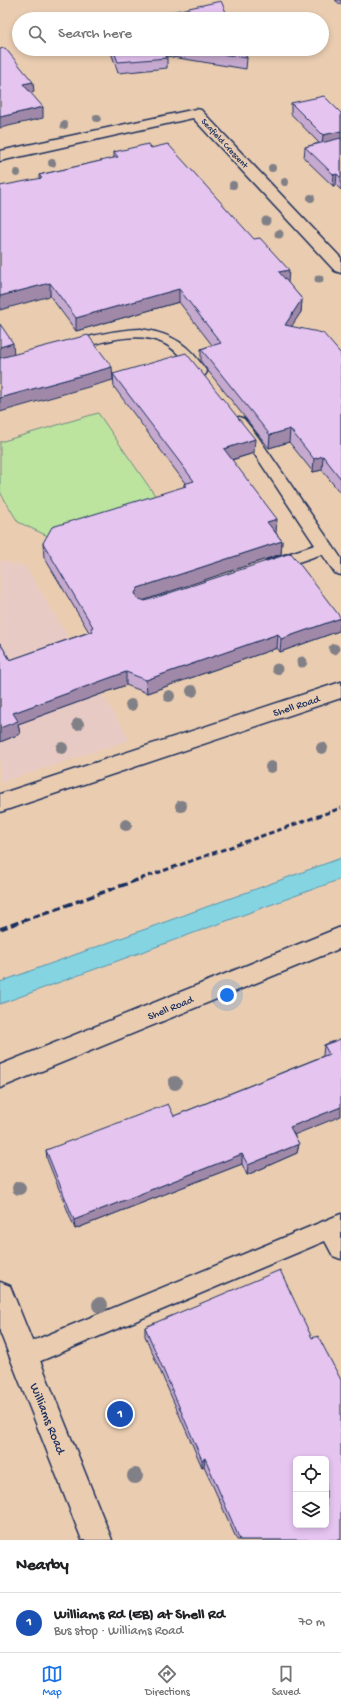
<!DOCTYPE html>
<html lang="en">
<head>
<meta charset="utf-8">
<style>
  body { margin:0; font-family:"Gochi Hand",sans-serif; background:#f2f2f2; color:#202124 }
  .controls { position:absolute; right:12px; bottom:12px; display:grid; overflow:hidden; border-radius:6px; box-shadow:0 2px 6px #0003 }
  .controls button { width:36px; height:36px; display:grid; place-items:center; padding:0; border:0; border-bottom:1px solid #e0e0e0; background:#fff; color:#202124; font:20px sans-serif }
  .you { position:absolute; left:227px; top:995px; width:14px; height:14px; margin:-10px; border:3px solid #fff; border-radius:50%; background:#1a73e8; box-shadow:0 0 0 6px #1a73e833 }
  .badge { display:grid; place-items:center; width:26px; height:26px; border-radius:50%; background:#1a73e8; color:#fff; font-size:13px; font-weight:700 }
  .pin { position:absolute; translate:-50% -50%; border:2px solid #fff; box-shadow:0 1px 4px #0006 }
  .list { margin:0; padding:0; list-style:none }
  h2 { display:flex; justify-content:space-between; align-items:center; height:52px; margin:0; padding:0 16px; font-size:17px }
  h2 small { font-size:13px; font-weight:400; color:#757577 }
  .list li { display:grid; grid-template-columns:26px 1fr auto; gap:12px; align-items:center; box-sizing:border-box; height:60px; padding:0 16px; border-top:1px solid #e0e0e0 }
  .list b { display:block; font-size:15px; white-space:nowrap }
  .list p { margin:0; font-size:13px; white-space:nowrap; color:#757577 }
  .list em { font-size:13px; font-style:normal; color:#757577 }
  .icon { flex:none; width:22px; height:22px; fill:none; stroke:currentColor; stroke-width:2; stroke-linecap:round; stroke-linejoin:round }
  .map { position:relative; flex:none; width:341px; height:1540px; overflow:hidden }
  .search { position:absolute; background:#fff; box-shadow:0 2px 6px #0003; left:12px; right:12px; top:12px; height:44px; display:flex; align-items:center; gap:10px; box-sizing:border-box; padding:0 14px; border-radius:22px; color:#757577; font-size:15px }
  .sheet { height:112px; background:#fff }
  nav { display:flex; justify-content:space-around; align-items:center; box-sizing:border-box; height:56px; border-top:1px solid #e0e0e0; background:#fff; font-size:11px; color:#757577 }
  nav a { display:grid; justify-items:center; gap:2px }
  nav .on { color:#1a73e8 }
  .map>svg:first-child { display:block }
</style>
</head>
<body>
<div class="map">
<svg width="341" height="1540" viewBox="0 0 341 1540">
  <rect width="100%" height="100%" fill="#eacdb1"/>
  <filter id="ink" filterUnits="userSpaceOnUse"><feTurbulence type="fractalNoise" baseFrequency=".025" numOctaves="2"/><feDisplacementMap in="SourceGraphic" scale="8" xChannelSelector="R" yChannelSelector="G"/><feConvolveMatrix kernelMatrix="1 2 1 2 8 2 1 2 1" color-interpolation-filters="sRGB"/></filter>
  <g filter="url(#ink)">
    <path fill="#e8cac4" d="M0 560 26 567 130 740 0 783Z"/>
    <path fill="#bce49f" stroke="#6c8a7e" d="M98 413 161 504 52 538 18 522 0 492V442Z"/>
    <path fill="#84d4e1" stroke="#5a92ad" d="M341 858V879L0 1004V982Z"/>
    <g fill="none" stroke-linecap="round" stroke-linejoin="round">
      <defs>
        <path id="service" d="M141 329C174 334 189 345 207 372L205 375C202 376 199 377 196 375 193 374 190 369 188 366 181 357 174 348 163 343 134 329 98 344 69 351L64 350 62 347 64 344C89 336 114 330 141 329Z
          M239 417 244 419 258 437 341 558V575L335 573 322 554 272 571 266 569 264 565 266 561 315 545 260 462 232 422 234 419Z
          M341 1214V1259L333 1256 325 1241 24 1368 16 1364 12 1356 16 1348Z"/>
        <path id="minor" d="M196 109 201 110 341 258V273L335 271 193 118 0 161V151Z
          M341 682V698L0 812V794Z"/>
        <path id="tertiary" d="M341 927V948L0 1088V1065Z
          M0 1282 10 1286 112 1540H82L0 1332Z"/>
      </defs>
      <use href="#service" stroke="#1b2f5e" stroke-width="3"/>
      <use href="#minor" stroke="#1b2f5e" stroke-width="3"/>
      <use href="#tertiary" stroke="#1b2f5e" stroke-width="3"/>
      <use href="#service" fill="#eacdb1" fill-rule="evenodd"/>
      <use href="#minor" fill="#eacdb1" fill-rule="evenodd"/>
      <use href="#tertiary" fill="#eacdb1" fill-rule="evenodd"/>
      <path stroke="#1b2f5e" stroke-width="3" stroke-dasharray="5.5 3" stroke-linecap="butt" d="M140 879 341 808"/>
      <path stroke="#1b2f5e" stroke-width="3.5" stroke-dasharray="8 3.5" stroke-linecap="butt" d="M0 929 143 878"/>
    </g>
    <g fill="#818087">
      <circle cx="97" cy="118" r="4"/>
      <circle cx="64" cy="125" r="4"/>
      <circle cx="52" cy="163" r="4"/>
      <circle cx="272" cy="168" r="4"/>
      <circle cx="17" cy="173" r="4"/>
      <circle cx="285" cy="182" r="4"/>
      <circle cx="233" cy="185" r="4"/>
      <circle cx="311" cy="198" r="4"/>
      <circle cx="266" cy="221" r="4.5"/>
      <circle cx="279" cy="234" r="4.5"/>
      <circle cx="319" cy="279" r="4.5"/>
      <circle cx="334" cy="649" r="5.5"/>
      <circle cx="302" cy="662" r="5.5"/>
      <circle cx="277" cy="669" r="5.5"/>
      <circle cx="192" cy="691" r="6"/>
      <circle cx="169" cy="696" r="6"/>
      <circle cx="131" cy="705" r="6"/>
      <circle cx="78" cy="724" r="6"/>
      <circle cx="62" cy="748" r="6"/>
      <circle cx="322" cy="748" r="6"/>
      <circle cx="271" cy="767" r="6"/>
      <circle cx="181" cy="806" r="6"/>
      <circle cx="126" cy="825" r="6"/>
      <circle cx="175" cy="1083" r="7"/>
      <circle cx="19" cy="1188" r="7"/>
      <circle cx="100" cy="1305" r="8"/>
      <circle cx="135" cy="1476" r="8"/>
    </g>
    <path fill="#c5a9ce" stroke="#1b2f5e" d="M335 0H341V5Z
      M110 49H242L247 58 246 69 166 56 167 58V68L118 73Z
      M291 103 341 113V190L336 185 333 186 304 158 305 147 319 143 291 114Z
      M151 148 288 283 302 299 301 312 291 326 341 354V494L322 470 313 472 289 442 269 448 201 362V349L212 345 179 302 76 331 50 296 39 175 114 158V152Z
      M113 374 254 453 232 460 276 533 282 541 281 554 143 600 145 601 341 618 339 631 280 652 277 648 147 693 126 685 18 724 20 734 0 742V643L10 660 89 632 44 557 43 543 184 487V484L185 483 114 387Z
      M341 1039 294 1135 299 1144 297 1153 247 1175 242 1164 75 1229 47 1159 46 1150 174 1116 323 1056V1055L324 1045Z
      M145 1327 341 1540H237L204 1466 202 1467 145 1336Z"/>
    <path fill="#a089a8" stroke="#1b2f5e" d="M33 82 34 92 24 95 23 84Z
      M43 107V118L0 128V117Z
      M341 131V141L322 146 323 135Z
      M337 174 336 185 333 186 334 175Z
      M289 270 288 283 278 285 279 272Z
      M50 283V296L0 310V296Z
      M179 289V302L76 331V318Z
      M302 299 301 312 284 338 285 325Z
      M13 343 14 357 0 361V347Z
      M112 367 113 380 0 412V398Z
      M290 429 289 442 269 448 270 435Z
      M255 439 254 453 224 462V449Z
      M323 456 322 470 313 472 314 459Z
      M277 519 276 533 267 536V522Z
      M282 541 281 554 139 602 135 593 138 588Z
      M341 618 339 631 280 652 281 639Z
      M278 634 277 648 147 693 146 680Z
      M126 672V685L18 724 20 734 0 742V728L13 713Z
      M341 1107V1116L289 1137 290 1127Z
      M299 1144 297 1153 247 1175 248 1165Z
      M242 1154V1164L75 1229 74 1220Z
      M205 1458 204 1466 202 1467V1460Z"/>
    <path fill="#e5c4f0" stroke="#1b2f5e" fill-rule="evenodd" d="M221 1 229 19H139Z
      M5 48 33 82 23 84 43 107 0 117V49Z
      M113 49H163L167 58 118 62Z
      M190 49H242L247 58Z
      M324 96 341 113V131L323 135 291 103Z
      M341 138V178L337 174 334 175 305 147Z
      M148 144 151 148 168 144 254 239 260 238 289 270 279 272 302 299 285 325 323 333 341 354V479L323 456 314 459 290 429 270 435 201 349 221 343 179 289 76 318 50 283 0 296V186L42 178 39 175 118 157 114 152Z
      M0 324 13 343 0 347Z
      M88 335 112 367 0 398V358Z
      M186 353 255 439 224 449 277 519 267 522 282 541 138 588 135 593 137 598 145 601 291 553 341 618 281 639 278 634 146 680 126 672 13 713 18 721 0 728V643L10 660 93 631 91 628 93 627 43 543 52 527 186 486 184 484 194 481 113 374Z
      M341 1039V1107L290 1127 299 1144 248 1165 242 1154 74 1220 46 1150 168 1104 174 1116 329 1054 324 1045Z
      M280 1270 312 1338 318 1336 341 1380V1540H240L205 1458 202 1460 145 1327ZM296 1459H326V1525H296Z"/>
  </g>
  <g text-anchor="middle" stroke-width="3.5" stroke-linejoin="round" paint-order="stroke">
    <g font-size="9" fill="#1b2f5e" stroke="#eacdb1">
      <text transform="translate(225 143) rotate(47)" y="3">Seafield Crescent</text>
    </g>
    <g font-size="11" fill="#1b2f5e" stroke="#eacdb1">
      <text transform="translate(296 705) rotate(-18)" y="4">Shell Road</text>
      <text transform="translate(170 1007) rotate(-22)" y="4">Shell Road</text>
    </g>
    <g font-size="13" fill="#1b2f5e" stroke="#eacdb1">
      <text transform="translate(49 1418) rotate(68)" y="5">Williams Road</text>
    </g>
  </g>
</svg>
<div class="controls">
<button><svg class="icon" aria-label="locate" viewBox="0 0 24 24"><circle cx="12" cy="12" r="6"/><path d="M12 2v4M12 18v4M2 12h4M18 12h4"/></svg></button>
<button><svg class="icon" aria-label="layers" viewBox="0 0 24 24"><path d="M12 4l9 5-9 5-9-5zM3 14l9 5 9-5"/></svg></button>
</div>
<div class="you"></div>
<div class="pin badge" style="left:120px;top:1414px;background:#1a4fb4">1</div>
<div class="search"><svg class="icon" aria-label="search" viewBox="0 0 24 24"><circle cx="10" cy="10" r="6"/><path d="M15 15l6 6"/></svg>Search here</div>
</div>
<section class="sheet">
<h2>Nearby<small></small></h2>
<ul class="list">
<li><span class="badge" style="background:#1a4fb4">1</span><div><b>Williams Rd (EB) at Shell Rd</b><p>Bus stop · Williams Road</p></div><em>70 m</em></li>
</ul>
</section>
<nav>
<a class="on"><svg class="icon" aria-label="map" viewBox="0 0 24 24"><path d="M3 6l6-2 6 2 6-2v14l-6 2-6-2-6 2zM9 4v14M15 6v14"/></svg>Map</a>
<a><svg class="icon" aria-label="directions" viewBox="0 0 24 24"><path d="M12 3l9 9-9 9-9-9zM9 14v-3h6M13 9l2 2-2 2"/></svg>Directions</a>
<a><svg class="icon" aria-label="saved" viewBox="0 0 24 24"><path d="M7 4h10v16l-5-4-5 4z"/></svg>Saved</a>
</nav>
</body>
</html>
